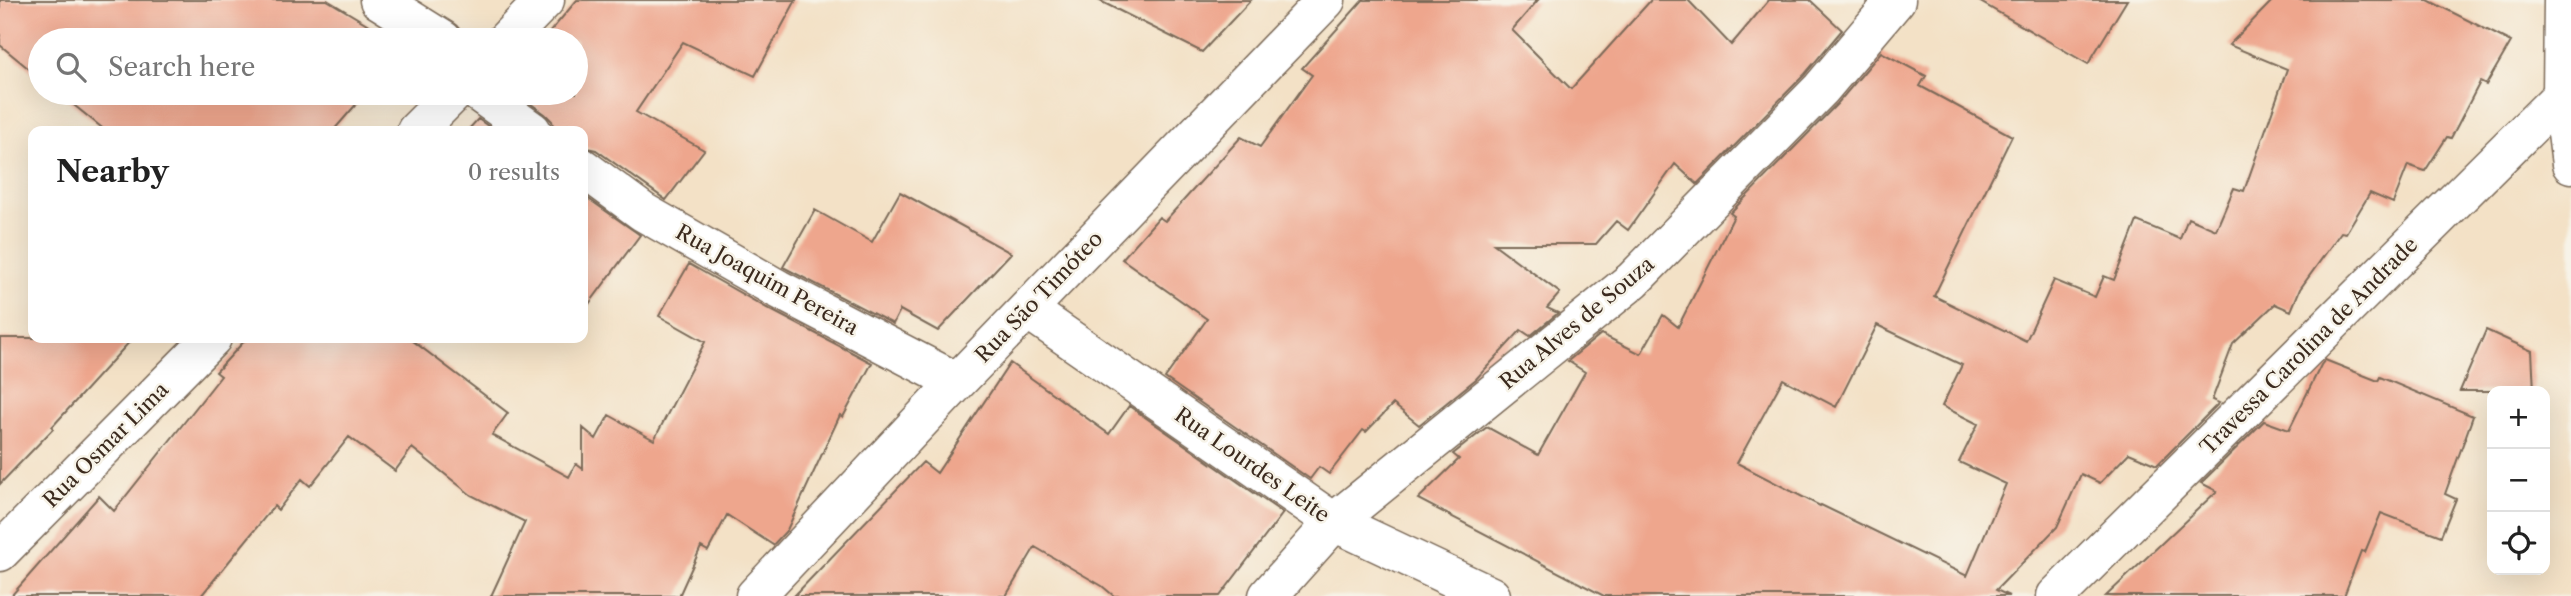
<!DOCTYPE html>
<html lang="en">
<head>
<meta charset="utf-8">
<style>
  body { margin:0; font-family:"Libre Caslon Text",serif; background:#f6f6f6; color:#222 }
  .controls { position:absolute; right:21px; bottom:21px; display:grid; overflow:hidden; border-radius:14px; box-shadow:0 7px 28px #0002 }
  .controls button { width:63px; height:63px; display:grid; place-items:center; padding:0; border:0; border-bottom:2px solid #e0e0e0; background:#fff; color:#222; font:35px sans-serif }
  .list { margin:0; padding:0; list-style:none }
  h2 { display:flex; justify-content:space-between; align-items:center; height:91px; margin:0; padding:0 28px; font-size:30px }
  h2 small { font-size:23px; font-weight:400; color:#767676 }
  .icon { flex:none; width:38px; height:38px; fill:none; stroke:currentColor; stroke-width:2; stroke-linecap:round; stroke-linejoin:round }
  .map { position:relative; flex:none; width:2571px; height:596px; overflow:hidden }
  .search { position:absolute; background:#fff; box-shadow:0 7px 28px #0002; left:28px; top:28px; width:560px; height:77px; display:flex; align-items:center; gap:18px; box-sizing:border-box; padding:0 24px; border-radius:38px; color:#767676; font-size:26px }
  .panel { position:absolute; background:#fff; box-shadow:0 7px 28px #0002; left:28px; top:126px; width:560px; height:217px; border-radius:14px }
  .map>svg:first-child { display:block }
</style>
</head>
<body>
<div class="map">
<svg width="2571" height="596" viewBox="0 0 2571 596">
  <rect width="100%" height="100%" fill="#f7f3e8"/>
  <filter id="ink" filterUnits="userSpaceOnUse"><feTurbulence type="fractalNoise" baseFrequency=".0143" numOctaves="2"/><feDisplacementMap in="SourceGraphic" scale="14" xChannelSelector="R" yChannelSelector="G"/><feConvolveMatrix kernelMatrix="1 2 1 2 8 2 1 2 1" color-interpolation-filters="sRGB"/></filter>
  <filter id="wash" filterUnits="userSpaceOnUse"><feTurbulence type="fractalNoise" baseFrequency=".00686" numOctaves="4" result="noise"/><feDisplacementMap in="SourceGraphic" scale="28" xChannelSelector="R" yChannelSelector="G"/><feGaussianBlur stdDeviation="1.57" result="paint"/><feColorMatrix in="noise" values="0 0 0 0 0 0 0 0 0 0 0 0 0 0 0 0 0 1.4 0 .05"/><feComposite in="paint" operator="in"/></filter>
  <g filter="url(#wash)">
    <rect width="100%" height="100%" fill="#f3e1c6"/>
    <g id="blocks">
      <path fill="#eea68d" fill-rule="evenodd" d="M0 0H327L372 27 361 40H40V78L0 45Z
        M577 0H796L755 76 683 42 636 112 704 150 666 200 596 150 583 147V131H554L552 121 545 114 516 93H576V40H543Z
        M1098 0H1251L1202 52Z
        M1363 0H1538L1512 30 1571 89 1651 0H1688L1731 45 1769 0H1810L1842 30 1805 74 1697 184 1675 164 1628 230 1616 221 1596 244H1494L1560 293 1547 308 1558 313 1530 336 1521 330 1476 379 1419 425 1393 404 1366 432 1363 430 1329 474 1319 467 1310 479 1165 378 1207 319 1122 259 1159 217 1165 221 1241 137 1260 147 1312 75 1302 68Z
        M1977 0H2127L2088 64Z
        M2273 0H2428L2511 42 2486 85 2480 82 2451 138 2447 137 2425 171 2408 165 2393 203 2370 193 2346 233 2341 232 2300 289 2291 311 2275 304 2233 344 2212 400 2219 403 2157 465 2129 453 2100 483 2081 474 2057 527 1996 590 2009 596H1604L1418 499 1459 459 1453 454 1487 427 1538 455 1585 372 1568 361 1601 334 1641 354 1663 315 1678 327 1734 216 1730 213 1837 104 1881 52 1926 76 1920 86 2012 136 1934 296 2026 341 2054 280 2095 297 2104 276 2114 280 2137 221 2180 239 2188 218 2216 230 2234 188 2244 191 2287 69 2229 45ZM1877 325 1962 365 1942 406 1978 424 1959 462 2006 484 1967 576 1821 505 1820 506 1737 463 1783 379 1836 407Z
        M59 93H366L333 131H106Z
        M478 119 495 131H467Z
        M900 192 1011 253 938 331 900 310 893 324 783 267 815 210 872 242Z
        M583 195 640 235 583 312Z
        M689 264 767 308 872 363 843 417 840 415 787 530 773 545 727 515 708 551 701 547 679 596H491L525 522 471 495 412 448 395 471 349 437 310 486 302 479 278 510 274 506 201 596H11L99 496 114 511 221 376 216 372 247 338H409L508 413 492 435 569 477 576 464 583 469V428L596 439 609 415 654 440 705 342 659 316Z
        M2486 330 2532 351 2534 391H2460Z
        M0 338H133L52 427 53 429 0 484Z
        M2325 360 2378 381 2380 377 2473 416 2445 494 2456 499 2441 536 2381 513 2365 552 2361 551 2344 596H2106L2217 491 2201 483 2264 421 2289 430 2321 365Z
        M1010 363 1109 434 1129 406 1283 513 1220 596H1114L1102 586 1035 547 1006 596H794L923 462 937 473Z"/>
    </g>
  </g>
  <g filter="url(#ink)">
    <use href="#blocks" fill-opacity="0" stroke="#7b6a59" stroke-width="2"/>
    <g fill="none" stroke-linecap="round" stroke-linejoin="round">
      <defs>
        <path id="minor" d="M379 0 443 40
          M2563 0 2562 95 2571 164
          M506 40 545 0
          M479 93 532 131
          M416 131 454 93
          M583 168 643 212 778 289 957 382
          M1028 310 1334 522 1491 596
          M0 552 212 338
          M755 596 957 382 1326 0
          M1268 596 1334 522 1633 280 1821 89 1896 0
          M2056 596 2562 95"/>
      </defs>
      <use href="#minor" stroke="#7b6a59" stroke-width="41"/>
      <use href="#minor" stroke="#fff" stroke-width="38"/>
    </g>
  </g>
  <g text-anchor="middle" stroke-width="5" stroke-linejoin="round" paint-order="stroke">
    <g font-size="21" fill="#3b2a1e" stroke="#f7f3e8">
      <text transform="translate(767 280) rotate(29)" y="7">Rua Joaquim Pereira</text>
      <text transform="translate(1039 297) rotate(-46)" y="7">Rua São Timóteo</text>
      <text transform="translate(1577 323) rotate(-40)" y="7">Rua Alves de Souza</text>
      <text transform="translate(2309 346) rotate(-45)" y="7">Travessa Carolina de Andrade</text>
      <text transform="translate(106 445) rotate(-45)" y="7">Rua Osmar Lima</text>
      <text transform="translate(1252 465) rotate(35)" y="7">Rua Lourdes Leite</text>
    </g>
  </g>
</svg>
<div class="controls">
<button>+</button>
<button>−</button>
<button><svg class="icon" aria-label="locate" viewBox="0 0 24 24"><circle cx="12" cy="12" r="6"/><path d="M12 2v4M12 18v4M2 12h4M18 12h4"/></svg></button>
</div>
<div class="search"><svg class="icon" aria-label="search" viewBox="0 0 24 24"><circle cx="10" cy="10" r="6"/><path d="M15 15l6 6"/></svg>Search here</div>
<section class="panel">
<h2>Nearby<small>0 results</small></h2>
<ul class="list">
</ul>
</section>
</div>
</body>
</html>
